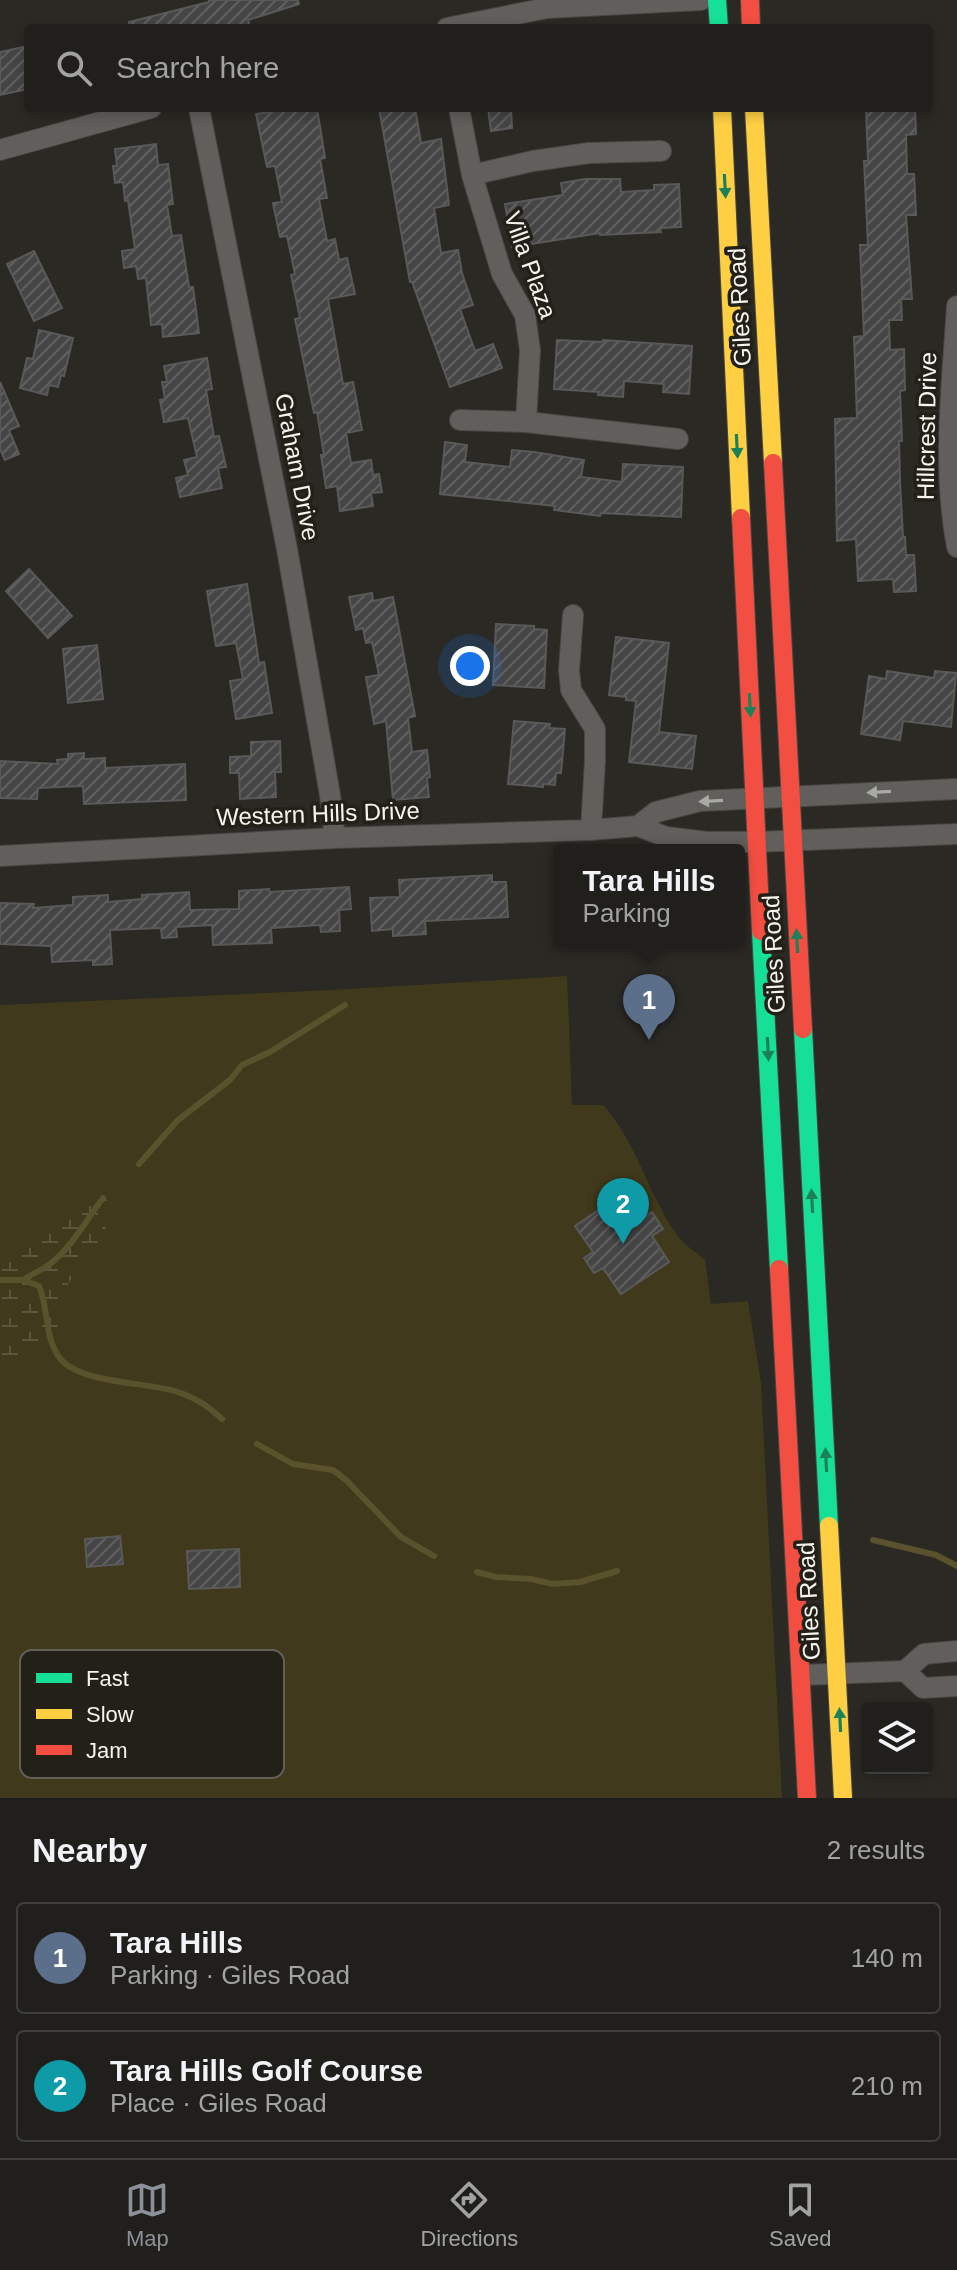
<!DOCTYPE html>
<html lang="en">
<head>
<meta charset="utf-8">
<style>
  body { margin:0; font-family:Arial,sans-serif; background:#2d2c28; color:#f1f3f6 }
  .controls { position:absolute; right:24px; bottom:24px; display:grid; overflow:hidden; border-radius:8px; box-shadow:0 4px 12px #0003 }
  .controls button { width:72px; height:72px; display:grid; place-items:center; padding:0; border:0; border-bottom:2px solid #3d3d3a; background:#201f1b; color:#f1f3f6; font:40px sans-serif }
  .you { position:absolute; left:470px; top:666px; width:28px; height:28px; margin:-20px; border:6px solid #fff; border-radius:50%; background:#1a73e8; box-shadow:0 0 0 12px #1a73e833 }
  .badge { display:grid; place-items:center; width:52px; height:52px; border-radius:50%; background:#8c9099; color:#fff; font-size:26px; font-weight:700 }
  .pin { position:absolute; translate:-50% -66px; filter:drop-shadow(0 2px 4px #0008) }
  .pin::after { content:''; position:absolute; top:42px; width:28px; height:24px; background:inherit; clip-path:polygon(0 0,100% 0,50% 100%) }
  .popup { position:absolute; left:553px; top:844px; width:192px; height:104px; box-sizing:border-box; display:grid; place-content:center; border-radius:8px; background:#201f1b; filter:drop-shadow(0 2px 6px #0005); font-size:26px; white-space:nowrap; color:#a2a2a3 }
  .popup b { font-size:30px; color:#f1f3f6 }
  .popup::after { content:''; position:absolute; left:50%; top:100%; margin-left:-16px; border:16px solid transparent; border-top-color:#201f1b }
  .list { margin:0; padding:0; list-style:none }
  h2 { display:flex; justify-content:space-between; align-items:center; height:104px; margin:0; padding:0 32px; font-size:34px }
  h2 small { font-size:26px; font-weight:400; color:#a2a2a3 }
  .list li { display:grid; grid-template-columns:52px 1fr auto; gap:24px; align-items:center; box-sizing:border-box; height:112px; margin:0 16px 16px; padding:0 16px; border:2px solid #3d3d3a; border-radius:8px }
  .list b { display:block; font-size:30px; white-space:nowrap }
  .list p { margin:0; font-size:26px; white-space:nowrap; color:#a2a2a3 }
  .list em { font-size:26px; font-style:normal; color:#a2a2a3 }
  .icon { flex:none; width:44px; height:44px; fill:none; stroke:currentColor; stroke-width:2; stroke-linecap:round; stroke-linejoin:round }
  .map { position:relative; flex:none; width:957px; height:1798px; overflow:hidden }
  .search { position:absolute; background:#201f1b; box-shadow:0 4px 12px #0003; left:24px; right:24px; top:24px; height:88px; display:flex; align-items:center; gap:20px; box-sizing:border-box; padding:0 28px; border-radius:8px; color:#a2a2a3; font-size:30px }
  .sheet { height:360px; background:#201f1b }
  nav { display:flex; justify-content:space-around; align-items:center; box-sizing:border-box; height:112px; border-top:2px solid #3d3d3a; background:#201f1b; font-size:22px; color:#a2a2a3 }
  nav a { display:grid; justify-items:center; gap:4px }
  nav .on { color:#8c9099 }
  .map>svg:first-child { display:block }
</style>
</head>
<body>
<div class="map">
<svg width="957" height="1798" viewBox="0 0 957 1798">
  <defs>
    <pattern id="wetland-marsh" width="20" height="14" patternUnits="userSpaceOnUse" patternTransform="scale(2)"><rect width="20" height="14" fill="#40391b"/><path d="M1 5h8M5 5V1M11 12h8M15 12V8" fill="none" stroke="#5c563c"/></pattern>
    <pattern id="building-hatch" width="6" height="6" patternUnits="userSpaceOnUse" patternTransform="scale(2)"><rect width="6" height="6" fill="#464545"/><path d="M-1 1l2-2M0 6l6-6M5 7l2-2" fill="none" stroke="#616060"/></pattern>
  </defs>
  <rect width="100%" height="100%" fill="#2a2924"/>
  <path fill="#40391b" d="M567 976 572 1105H603C637 1142 648 1194 677 1235 684 1245 696 1252 705 1260L711 1304 748 1301 761 1383 782 1798H0V1005L332 990Z"/>
  <path fill="url(#wetland-marsh)" d="M93 1192 104 1193C122 1228 83 1258 67 1286 60 1299 62 1317 57 1327 47 1348 19 1356 0 1362V1250C15 1244 29 1243 42 1234 60 1221 74 1201 93 1192Z"/>
  <g fill="none" stroke-linecap="round" stroke-linejoin="round">
    <path stroke="#5a512d" stroke-width="6" d="M139 1164 178 1120 230 1080 242 1065 270 1052 345 1005
      M0 1280H23L39 1286C49 1309 44 1336 59 1357 79 1385 149 1381 181 1393 198 1399 209 1407 222 1419
      M23 1280C32 1274 42 1270 50 1264 72 1247 87 1219 103 1198
      M257 1444 293 1464 333 1470 346 1480 401 1537 434 1556
      M873 1540 936 1555 957 1566
      M477 1572 496 1577 531 1579 553 1584 580 1582 617 1571"/>
  </g>
  <path fill="url(#building-hatch)" stroke="#5a5959" stroke-width="2" d="M209 0H298L299 4 248 20 250 28H130L129 22 209 2Z
    M28 46V89L0 95V52Z
    M294 108H317L325 158 320 159 327 198 319 199 327 241 335 239 339 260 347 258 355 294 328 299 343 384 353 382 362 430 346 433 351 463 371 460 373 475 379 474 382 492 371 493 373 506 340 511 337 486 326 488 321 455H324L317 412 314 413 295 319 300 318 291 275 295 274 287 236 280 237 273 203 282 202 275 166 267 167 256 114Z
    M379 108H415L421 143 441 139 449 205 434 208 441 253 458 250 462 273 473 305 460 309 475 351 493 344 502 368 450 387 412 282H410Z
    M488 108H511L512 128 491 131Z
    M866 108H915L916 134 906 135 907 174H914L916 215H906L912 299H901L902 320H889L890 350 904 349 905 390 900 391 902 441H899L900 482 903 537H905L906 555H914L916 591 894 592 893 579 858 581 856 539 837 541 835 419 857 418 854 337 864 336 860 245H868L864 161H868Z
    M156 144 158 165 168 164 173 204 167 205 172 236 181 235 189 287H193L199 333 163 337 162 324 151 325 146 278 138 279 136 266 124 268 122 251 135 249 128 200 125 201 123 182 115 183 113 166H117L115 149Z
    M585 179H620L621 192 654 190V185L679 184 681 227 660 228 661 232 600 235V233L512 247 505 204 563 195 561 183Z
    M34 251 62 308 34 321 7 264Z
    M39 330 73 338 64 376 61 375 58 387 49 385 47 395 20 388 27 358 33 359Z
    M557 340 602 342 603 340 692 346 689 394 663 392 664 384 624 381 623 397 598 395 599 392 554 389Z
    M207 358 212 389 206 390 214 437 219 436 226 467 218 468 222 488 180 497 176 478 188 475 184 460 197 457 188 418 164 422 160 400 165 399 162 382H167L164 366Z
    M0 382 19 426 9 430 19 454 5 460 0 449Z
    M445 442 467 445 465 462 510 467 512 450 534 452 584 460 581 477 622 482 623 464 683 467 681 517 601 513 600 516 554 510 555 506 440 494Z
    M29 569 72 616 48 638 6 591Z
    M247 584 259 663 264 662 272 713 236 719 230 681 243 679 236 643 216 646 207 591Z
    M372 593 373 601 393 597 415 716 408 718 412 752 427 750 430 777 427 778 429 797 393 800 386 721 374 724 366 677 379 675 372 642 366 643 363 628 356 630 349 597Z
    M496 624 534 626V629L547 630 544 688 493 685Z
    M616 637 669 643 659 732 696 736 692 769 629 762 636 701 626 700V697L609 695Z
    M97 645 103 699 68 703 63 649Z
    M887 671 934 678 935 671 956 673 951 727 903 721 900 740 861 734 869 676 886 679Z
    M514 721 550 724 549 728 565 729 561 773H556L555 785 543 784V787L508 784Z
    M280 741 281 772H275L276 797 240 799 239 773H230V757L251 756V742Z
    M84 753V759L105 758V768L185 764 186 800 84 804 83 786 38 788 37 799 0 798V761L58 764 57 760 68 759V754Z
    M492 875V882H506L508 917 425 921 426 934 393 936V929L372 931 370 898 400 897 399 880Z
    M349 887 351 909 339 910 340 931 321 932 320 925 271 928 272 943 213 945 212 925 176 927 177 937 162 938 161 928 110 930 112 964 93 965V960L52 962 51 946 0 944V903L34 904 33 908 73 905V897L108 895V902L142 899V895L189 892 190 910 239 909V891L269 889 270 892Z
    M624 1193 642 1219 652 1212 663 1229 652 1236 669 1262 621 1294 603 1268 594 1273 584 1258 593 1252 575 1226Z
    M120 1536 123 1564 87 1567 85 1539Z
    M239 1549 240 1587 189 1589 187 1551Z"/>
  <g fill="none" stroke-linecap="round" stroke-linejoin="round">
    <defs>
      <path id="street" d="M447 28 547 8 701 0
        M199 108 287 549 330 795 335 838
        M459 108 472 175 502 274 525 315 530 350 526 422
        M0 150 151 108
        M472 175 533 161 589 153 661 151
        M957 306C952 386 942 468 957 547
        M460 420 526 422 678 439
        M573 615 569 670 571 690 595 729V760L591 830
        M638 826 656 812 700 801 957 789
        M0 856 335 838 591 830 638 826 666 837 707 842H756L957 834
        M905 1671 924 1654 957 1651
        M802 1675 905 1671 923 1688 957 1686"/>
      <path id="fast" d="M717 0 719 28
        M761 931 779 1269
        M803 1029 829 1526"/>
      <path id="slow" d="M722 108 741 518
        M754 108 773 463
        M829 1526 843 1798"/>
      <path id="jam" d="M750 0 751 28
        M773 463 803 1029
        M741 518 761 931
        M779 1269 807 1798"/>
    </defs>
    <use href="#street" stroke="#484743" stroke-width="22"/>
    <use href="#fast" stroke="#484743" stroke-width="20"/>
    <use href="#slow" stroke="#484743" stroke-width="20"/>
    <use href="#jam" stroke="#484743" stroke-width="20"/>
    <use href="#street" stroke="#605f5b" stroke-width="20"/>
    <use href="#fast" stroke="#16e098" stroke-width="18"/>
    <use href="#slow" stroke="#ffcf43" stroke-width="18"/>
    <use href="#jam" stroke="#f24e42" stroke-width="18"/>
  </g>
  <defs><path id="oneway-solid" d="M-6-.8H1V-3.2L6.5 0L1 3.2V.8H-6Z" transform="scale(2)"/></defs>
  <g fill="#1c8058">
    <use href="#oneway-solid" transform="translate(725 186) rotate(87)"/>
    <use href="#oneway-solid" transform="translate(737 446) rotate(87)"/>
    <use href="#oneway-solid" transform="translate(750 705) rotate(87)"/>
    <use href="#oneway-solid" transform="translate(797 941) rotate(-93)"/>
    <use href="#oneway-solid" transform="translate(768 1049) rotate(87)"/>
    <use href="#oneway-solid" transform="translate(812 1201) rotate(-93)"/>
    <use href="#oneway-solid" transform="translate(826 1460) rotate(-93)"/>
    <use href="#oneway-solid" transform="translate(840 1720) rotate(-93)"/>
  </g>
  <g fill="#aaaaa4">
    <use href="#oneway-solid" transform="translate(879 792) rotate(177)"/>
    <use href="#oneway-solid" transform="translate(711 801) rotate(177)"/>
  </g>
  <g text-anchor="middle" stroke-width="7" stroke-linejoin="round" paint-order="stroke">
    <g font-size="24" fill="#f5f4ee" stroke="#232018">
      <text transform="translate(530 265) rotate(70)" y="8">Villa Plaza</text>
      <text transform="translate(740 307) rotate(-93)" y="8">Giles Road</text>
      <text transform="translate(927 426) rotate(-89)" y="8">Hillcrest Drive</text>
      <text transform="translate(297 467) rotate(79)" y="8">Graham Drive</text>
      <text transform="translate(318 814) rotate(-2)" y="8">Western Hills Drive</text>
      <text transform="translate(774 954) rotate(-93)" y="8">Giles Road</text>
      <text transform="translate(809 1601) rotate(-93)" y="8">Giles Road</text>
    </g>
  </g>
  <rect x="20" y="1650" width="264" height="128" rx="12" fill="#232018" stroke="#626058" stroke-width="2"/>
  <rect x="36" y="1673" width="36" height="10" fill="#16e098"/>
  <rect x="36" y="1709" width="36" height="10" fill="#ffcf43"/>
  <rect x="36" y="1745" width="36" height="10" fill="#f24e42"/>
  <g font-size="22" fill="#f5f4ee">
    <text x="86" y="1686">Fast</text>
    <text x="86" y="1722">Slow</text>
    <text x="86" y="1758">Jam</text>
  </g>
</svg>
<div class="controls">
<button><svg class="icon" aria-label="layers" viewBox="0 0 24 24"><path d="M12 4l9 5-9 5-9-5zM3 14l9 5 9-5"/></svg></button>
</div>
<div class="you"></div>
<div class="pin badge" style="left:649px;top:1040px;background:#5c6f8a">1</div>
<div class="popup"><b>Tara Hills</b>Parking</div>
<div class="pin badge" style="left:623px;top:1244px;background:#0f9aa8">2</div>
<div class="search"><svg class="icon" aria-label="search" viewBox="0 0 24 24"><circle cx="10" cy="10" r="6"/><path d="M15 15l6 6"/></svg>Search here</div>
</div>
<section class="sheet">
<h2>Nearby<small>2 results</small></h2>
<ul class="list">
<li><span class="badge" style="background:#5c6f8a">1</span><div><b>Tara Hills</b><p>Parking · Giles Road</p></div><em>140 m</em></li>
<li><span class="badge" style="background:#0f9aa8">2</span><div><b>Tara Hills Golf Course</b><p>Place · Giles Road</p></div><em>210 m</em></li>
</ul>
</section>
<nav>
<a class="on"><svg class="icon" aria-label="map" viewBox="0 0 24 24"><path d="M3 6l6-2 6 2 6-2v14l-6 2-6-2-6 2zM9 4v14M15 6v14"/></svg>Map</a>
<a><svg class="icon" aria-label="directions" viewBox="0 0 24 24"><path d="M12 3l9 9-9 9-9-9zM9 14v-3h6M13 9l2 2-2 2"/></svg>Directions</a>
<a><svg class="icon" aria-label="saved" viewBox="0 0 24 24"><path d="M7 4h10v16l-5-4-5 4z"/></svg>Saved</a>
</nav>
</body>
</html>
